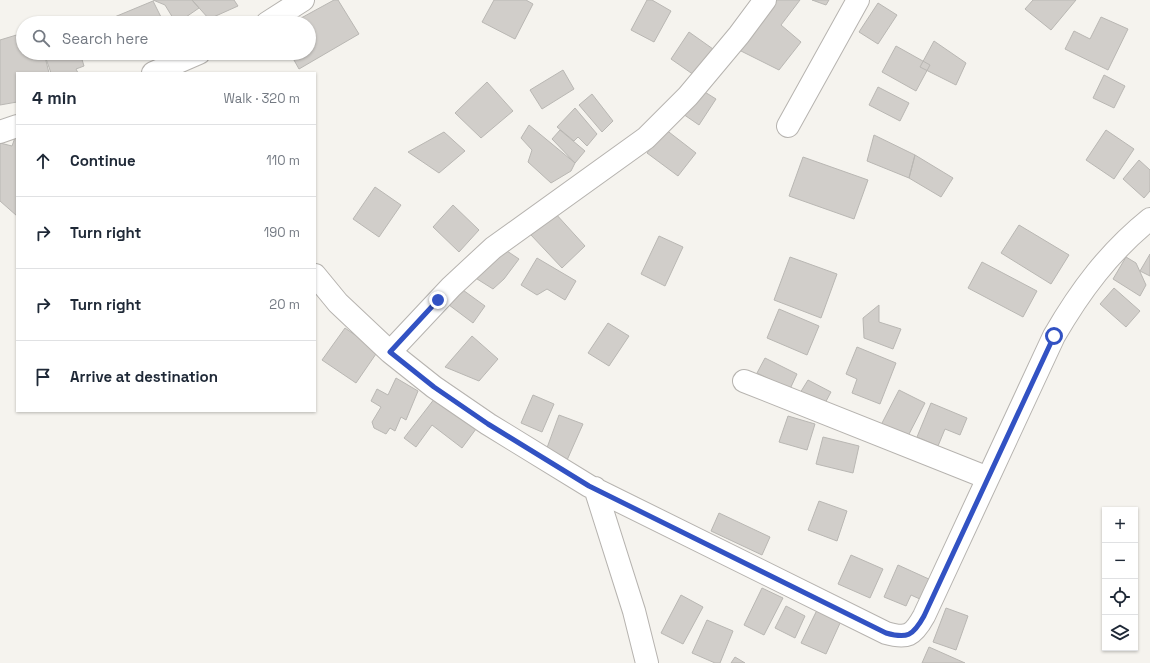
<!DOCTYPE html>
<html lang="en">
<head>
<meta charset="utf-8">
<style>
  body { margin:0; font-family:"Space Grotesk",sans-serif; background:#f6f6f7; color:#1f2937 }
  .controls { position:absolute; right:12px; bottom:12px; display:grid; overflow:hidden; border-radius:0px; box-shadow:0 1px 3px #0004 }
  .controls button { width:36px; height:36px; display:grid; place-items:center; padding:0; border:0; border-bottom:1px solid #e0e1e3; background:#fff; color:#1f2937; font:20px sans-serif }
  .stop { position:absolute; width:12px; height:12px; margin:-9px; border:3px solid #3252c3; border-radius:50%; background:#fff }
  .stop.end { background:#3252c3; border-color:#fff; box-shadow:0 1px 4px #0008 }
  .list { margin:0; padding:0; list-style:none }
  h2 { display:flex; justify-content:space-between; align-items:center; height:52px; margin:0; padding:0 16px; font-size:17px }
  h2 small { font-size:13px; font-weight:400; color:#747a83 }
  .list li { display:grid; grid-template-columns:26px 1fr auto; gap:12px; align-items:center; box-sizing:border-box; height:72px; padding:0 16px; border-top:1px solid #e0e1e3 }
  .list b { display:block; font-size:15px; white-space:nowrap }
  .list em { font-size:13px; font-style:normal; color:#747a83 }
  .icon { flex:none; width:22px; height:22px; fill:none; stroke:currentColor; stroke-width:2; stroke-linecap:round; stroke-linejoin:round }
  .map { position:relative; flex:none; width:1150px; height:663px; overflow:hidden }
  .search { position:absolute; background:#fff; box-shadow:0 1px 3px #0004; left:16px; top:16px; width:300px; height:44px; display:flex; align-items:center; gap:10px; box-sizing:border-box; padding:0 14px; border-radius:22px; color:#747a83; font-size:15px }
  .panel { position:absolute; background:#fff; box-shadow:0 1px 3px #0004; left:16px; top:72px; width:300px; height:340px; border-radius:0px }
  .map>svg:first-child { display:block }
</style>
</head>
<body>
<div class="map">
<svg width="1150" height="663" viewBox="0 0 1150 663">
  <rect width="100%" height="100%" fill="#f5f3ee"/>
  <path fill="#d1ceca" stroke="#b9b7b3" d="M153 0H192L199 8 186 17 191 23H176L165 5Z
    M192 0H234L238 6 209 19Z
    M334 0H338L359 34 299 69 290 53H309V23H292Z
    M494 0H526L533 4 515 39 482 22Z
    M647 0H652L671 11 654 42 631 30Z
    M769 0H800L781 25 801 42 779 70 739 50Z
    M812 0H829L826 5Z
    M1033 0H1076L1051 30 1025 9Z
    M153 1 164 23H100Z
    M878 3 897 15 878 44 859 32Z
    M1101 17 1128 29 1108 70 1065 49 1074 31 1090 39Z
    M689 32 713 49 694 75 671 59Z
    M23 33V53H44L49 73H17V102L0 105V40Z
    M934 41 966 63 956 85 920 67Z
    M896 46 930 65 916 91 882 72Z
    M44 53H80L84 66 76 69 78 73H51Z
    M563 70 574 89 542 109 530 90Z
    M1104 75 1125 86 1114 108 1093 98Z
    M487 82 513 111 481 138 455 113Z
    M878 87 909 103 900 121 869 105Z
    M700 89 716 99 699 125 683 114Z
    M592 94 613 121 602 132 579 105Z
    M575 108 597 134 587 146 578 137 574 141 557 127Z
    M529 125 575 163 571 171 551 183 528 162 532 150 521 138Z
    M665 129 696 153 678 176 647 153Z
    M560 130 585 151 575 163 552 139Z
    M1106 130 1134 149 1114 179 1086 160Z
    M17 132V216L0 201V143L12 146Z
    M444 132 465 151 439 173 408 152Z
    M874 135 915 155 909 178 867 161Z
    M915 155 953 178 941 197 909 178Z
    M803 157 868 180 854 219 789 196Z
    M1139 160 1150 170V191L1144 198 1123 179Z
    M375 187 401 205 379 237 353 219Z
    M453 205 479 230 459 252 433 227Z
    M555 213 585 246 562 268 531 235Z
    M1019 225 1069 255 1051 284 1001 253Z
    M659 236 683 247 665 286 641 274Z
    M501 247 519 259 504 279 493 289 474 277Z
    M1150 254V276L1140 271Z
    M790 257 837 274 821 318 774 300Z
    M1126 257 1136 263 1146 285 1140 296 1113 279Z
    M537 258 576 281 565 300 547 289 537 295 521 285Z
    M982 262 1037 291 1023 317 968 288Z
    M456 285 485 306 473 323 445 302Z
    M1114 288 1140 311 1126 327 1100 304Z
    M879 305V322L901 329 893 349 864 338 863 318Z
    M779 309 819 326 807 355 767 338Z
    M608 323 629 336 609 366 588 353Z
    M345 328 378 351 356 383 322 360Z
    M472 336 498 359 479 381 445 367Z
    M857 347 896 363 880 404 852 393 857 379 846 374Z
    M765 358 797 374 790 389 757 373Z
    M396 378 418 391 406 420 401 417 395 431 390 428 386 434 374 428 372 422 381 407 371 401 377 389 388 395Z
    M808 380 831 392 824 405 800 393Z
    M899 390 925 403 907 438 881 425Z
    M533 395 554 404 542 432 521 423Z
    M435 398 476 429 462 448 432 425 416 447 404 438Z
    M931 403 967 418 960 435 945 429 938 446 917 437Z
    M559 415 583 424 564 467 544 456Z
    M788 416 815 424 807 450 779 442Z
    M823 437 859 446 853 473 816 464Z
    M819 501 847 511 837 541 808 530Z
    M719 513 770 537 762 555 711 531Z
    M851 555 883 569 870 598 838 584Z
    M898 565 931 580 922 600 911 595 906 606 884 597Z
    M762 588 783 598 764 635 744 625Z
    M681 595 703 607 683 644 661 633Z
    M786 606 805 616 795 638 775 628Z
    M946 608 968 616 956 650 933 642Z
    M817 610 841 621 826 654 801 643Z
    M707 620 733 631 720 663H715L692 653Z
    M929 647 965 663H922Z
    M735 657 745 663H731Z"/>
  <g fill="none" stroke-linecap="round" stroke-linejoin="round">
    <defs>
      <path id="minor" d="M267 23 303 0
        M153 73 199 53
        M788 126 858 0
        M0 132 17 126
        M315 275 338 303 390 352 434 387 488 424 589 486 886 633C907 639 913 636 924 616L1054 336C1080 291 1109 252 1150 219
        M390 352 451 287 493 248 646 138 688 96 739 35 765 0
        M744 381 988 478
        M595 488 634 611 647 663"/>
    </defs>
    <use href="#minor" stroke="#b6b3af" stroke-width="24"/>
    <use href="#minor" stroke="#fff" stroke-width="22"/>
  </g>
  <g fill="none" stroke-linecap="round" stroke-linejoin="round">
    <path stroke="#3252c3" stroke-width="5" d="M438 300 390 352 434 387 488 424 589 486 886 633C907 639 913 636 924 616L1054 336"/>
  </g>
</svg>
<div class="controls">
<button>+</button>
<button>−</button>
<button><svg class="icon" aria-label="locate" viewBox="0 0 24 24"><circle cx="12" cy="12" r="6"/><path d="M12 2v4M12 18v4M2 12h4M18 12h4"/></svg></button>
<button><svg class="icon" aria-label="layers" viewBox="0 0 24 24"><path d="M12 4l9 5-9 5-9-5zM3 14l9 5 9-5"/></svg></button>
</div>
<div class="stop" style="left:1054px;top:336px"></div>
<div class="stop end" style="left:438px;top:300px"></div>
<div class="search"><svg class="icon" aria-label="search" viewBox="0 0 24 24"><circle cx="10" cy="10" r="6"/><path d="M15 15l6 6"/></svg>Search here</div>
<section class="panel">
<h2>4 min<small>Walk · 320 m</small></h2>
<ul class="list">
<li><svg class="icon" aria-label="ahead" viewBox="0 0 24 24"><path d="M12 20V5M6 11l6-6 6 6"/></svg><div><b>Continue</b></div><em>110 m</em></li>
<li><svg class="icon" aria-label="right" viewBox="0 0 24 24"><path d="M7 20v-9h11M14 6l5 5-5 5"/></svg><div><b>Turn right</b></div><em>190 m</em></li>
<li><svg class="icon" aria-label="right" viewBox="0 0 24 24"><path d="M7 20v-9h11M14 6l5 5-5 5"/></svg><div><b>Turn right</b></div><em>20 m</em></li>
<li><svg class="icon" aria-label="arrive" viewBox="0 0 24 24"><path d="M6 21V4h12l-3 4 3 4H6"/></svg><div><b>Arrive at destination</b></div></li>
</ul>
</section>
</div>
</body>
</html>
